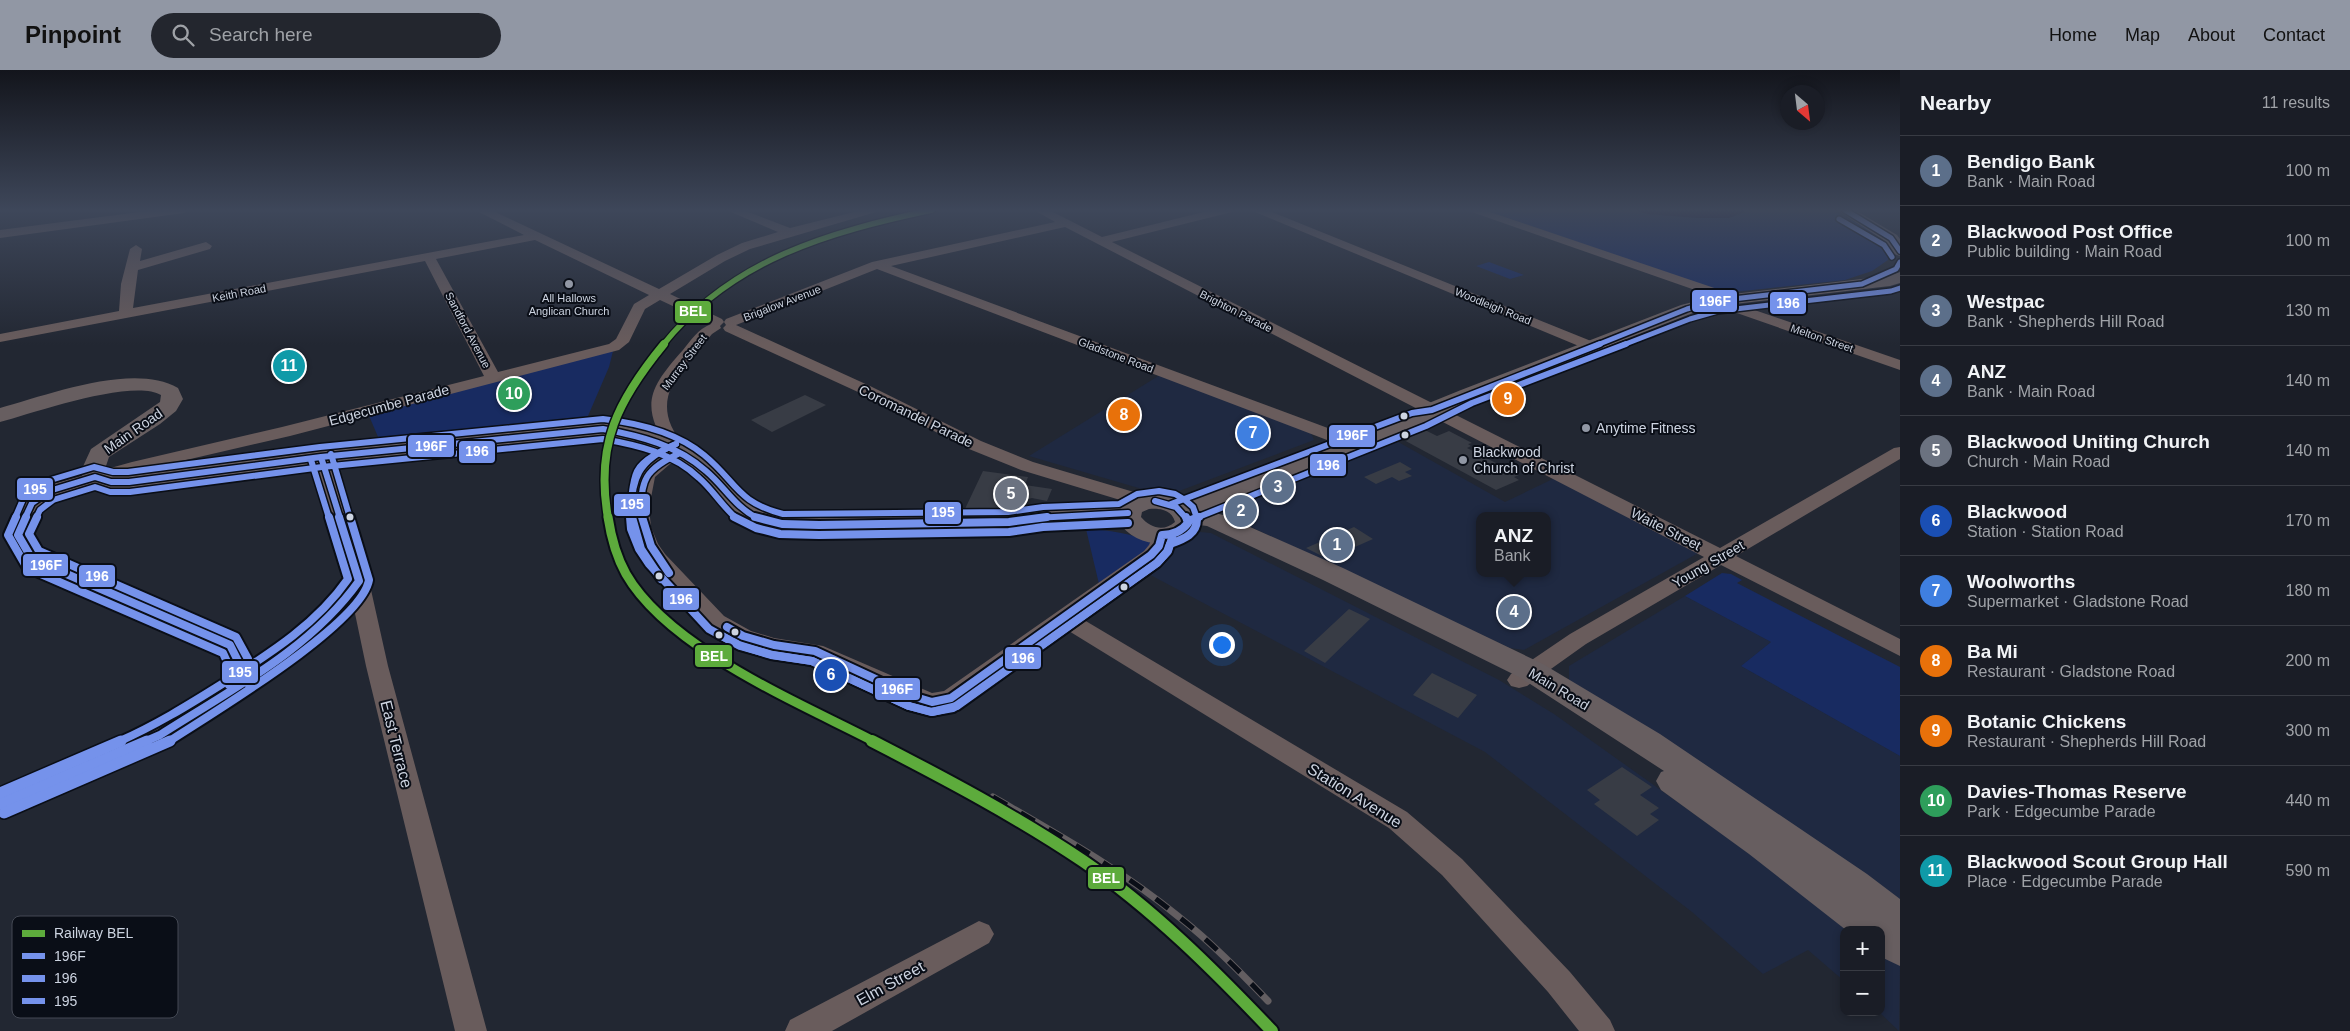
<!DOCTYPE html>
<html lang="en">
<head>
<meta charset="utf-8">
<style>
  body { margin:0; font-family:Arial,sans-serif; background:#23262e; color:#f1f3f6 }
  .controls { position:absolute; right:15px; bottom:15px; display:grid; overflow:hidden; border-radius:10px; box-shadow:0 2px 8px #0003 }
  .controls button { width:45px; height:45px; display:grid; place-items:center; padding:0; border:0; border-bottom:1px solid #383b43; background:#1a1d26; color:#f1f3f6; font:25px sans-serif }
  .compass { position:absolute; left:1780px; top:15px; width:45px; height:45px; border-radius:50%; background:#1a1d26; box-shadow:0 2px 8px #0003; rotate:152deg }
  .you { position:absolute; left:1221px; top:574px; width:18px; height:18px; margin:-12px; border:4px solid #fff; border-radius:50%; background:#1a73e8; box-shadow:0 0 0 8px #1a73e833 }
  .badge { display:grid; place-items:center; width:32px; height:32px; border-radius:50%; background:#9197a4; color:#fff; font-size:16px; font-weight:700 }
  .pin { position:absolute; translate:-50% -50%; border:2px solid #fff; box-shadow:0 1px 5px #0006 }
  .popup { position:absolute; left:1476px; top:442px; width:75px; height:65px; box-sizing:border-box; display:grid; place-content:center; border-radius:10px; background:#1a1d26; filter:drop-shadow(0 1px 4px #0005); font-size:16px; white-space:nowrap; color:#9fa2a7 }
  .popup b { font-size:19px; color:#f1f3f6 }
  .popup::after { content:''; position:absolute; left:50%; top:100%; margin-left:-10px; border:10px solid transparent; border-top-color:#1a1d26 }
  .list { margin:0; padding:0; list-style:none }
  h2 { display:flex; justify-content:space-between; align-items:center; height:65px; margin:0; padding:0 20px; font-size:21px }
  h2 small { font-size:16px; font-weight:400; color:#9fa2a7 }
  .list li { display:grid; grid-template-columns:32px 1fr auto; gap:15px; align-items:center; box-sizing:border-box; height:70px; padding:0 20px; border-top:1px solid #383b43 }
  .list b { display:block; font-size:19px; white-space:nowrap }
  .list p { margin:0; font-size:16px; white-space:nowrap; color:#9fa2a7 }
  .list em { font-size:16px; font-style:normal; color:#9fa2a7 }
  .icon { flex:none; width:28px; height:28px; fill:none; stroke:currentColor; stroke-width:2; stroke-linecap:round; stroke-linejoin:round }
  .map { position:relative; flex:none; width:1900px; height:961px; overflow:hidden }
  header { display:flex; align-items:center; gap:30px; box-sizing:border-box; height:70px; padding:0 25px; background:#9197a4; color:#111 }
  header strong { font-size:24px }
  nav { display:flex; gap:28px; margin-inline-start:auto; font-size:18px }
  .search { width:350px; height:45px; background:#23262e; display:flex; align-items:center; gap:12px; box-sizing:border-box; padding:0 18px; border-radius:28px; color:#9fa2a7; font-size:19px }
  main { display:flex }
  aside { flex:1; background:#1a1d26 }
  .map>svg:first-child { display:block }
</style>
</head>
<body>
<header>
<strong>Pinpoint</strong>
<div class="search"><svg class="icon" aria-label="search" viewBox="0 0 24 24"><circle cx="10" cy="10" r="6"/><path d="M15 15l6 6"/></svg>Search here</div>
<nav><a>Home</a><a>Map</a><a>About</a><a>Contact</a></nav>
</header>
<main>
<div class="map">
<svg width="1900" height="961" viewBox="0 0 1900 961">
  <rect width="100%" height="100%" fill="#222732"/>
  <path fill="#1f2941" fill-rule="evenodd" d="M1160 305 1311 363 1314 370 1166 426 1029 386Z
    M1393 369 1505 432 1557 407 1702 481 1524 580 1510 578 1219 442 1220 436ZM1480 446H1548V503H1480Z
    M1190 461 1211 463 1499 610 1554 644 1857 860H1844V911L1808 880 1763 904 1692 842 1485 682 1139 499Z
    M1685 526 1771 572 1741 596 1900 686V831L1569 610V596Z
    M1881 879 1900 894 1899 961 1879 942H1881Z"/>
  <path fill="#182b61" d="M1484 140H1832L1869 160 1887 177 1888 190 1872 201 1845 210 1725 223Z
    M1489 192 1524 205 1510 209 1476 196Z
    M614 277 609 297 582 360 384 381 367 341Z
    M1086 459C1108 460 1132 463 1153 473V475L1099 514Z
    M1722 503 1731 504 1742 510 1737 513 1900 597V686L1741 596 1771 572 1685 526Z"/>
  <path fill="#040438" d="M1634 140H1743L1745 142 1729 148H1697L1647 144Z"/>
  <path fill="#383c45" d="M300 288 297 302 282 305 285 290Z
    M805 325 826 335 772 362 751 350Z
    M1425 360 1437 366 1449 361 1472 373 1468 374 1471 376 1467 378 1519 405 1514 407 1519 410 1496 420 1402 369Z
    M1400 392 1412 399 1405 402 1412 406 1399 411 1392 407 1376 414 1364 407Z
    M983 401 1028 407 1025 415 1052 419 1047 431 1032 428 1017 432 1014 440 964 441Z
    M1354 457 1373 469 1328 489 1306 478Z
    M1349 539 1370 549 1325 593 1304 581Z
    M1432 603 1477 625 1458 648 1413 625Z
    M1622 697 1652 717 1640 725 1659 738 1650 744 1659 750 1637 766 1594 734 1600 730 1587 720Z"/>
  <g fill="none" stroke-linecap="round" stroke-linejoin="round">
    <path fill="#695c5c" fill-rule="evenodd" d="M155 140H190L184 143 0 168V160Z
      M475 140H491L659 219 717 185 742 173 778 162 726 140H743L790 158 862 140H883L750 179 725 191 670 224 722 249 724 252 726 249 872 192 1055 152 1034 140H1049L1102 167 1212 140H1234L1232 142 1112 172 1720 478 1894 378 1900 377V389L1736 486 1900 569V586L1721 495 1586 574 1527 616 1519 618 1511 616 1507 610 1511 604 1570 564 1704 487 1065 157 891 196 1360 370 1363 374 1360 378H1348L877 199 736 255 870 316 981 371 1033 392 1154 428 1156 432 1154 436 1147 438 1140 436 1021 400 969 379 858 322 725 261 723 258 726 255 724 252 720 256 721 258 712 264C693 287 661 313 668 346 671 360 681 372 689 383L686 387 670 394 655 407 649 438 651 457 658 474 665 484 724 546 751 561 774 568 823 576 932 623 944 621 1144 481 1149 475 1155 461 1162 459 1169 461 1172 465 1169 476 1158 489 1079 547 1407 742 1462 789 1570 902 1610 950 1615 961H1579L1548 922 1442 805 1389 758 1064 558 959 634 932 641 904 632 810 588 774 583 735 571 708 556 650 492 638 474 631 457V438L637 405 658 386 670 381C639 336 649 318 683 280 691 270 698 259 711 254L660 230 645 239 629 272 619 280 290 366 143 400 56 425 40 436 28 465 40 485 238 570 249 591 250 597C287 574 322 547 349 511L312 387 315 383H327L369 511 388 596 487 961H455L366 596 353 534 333 557 292 591 169 671 0 744V723L151 659 227 611V591L221 580 25 493 8 465 25 429 42 417 132 392 282 357 484 306 425 191 0 272V264L119 241 121 214 130 179 136 175 142 179 140 191 206 172 212 176 210 179 138 200 133 238 524 165ZM535 170 649 225 634 234 616 269 609 274 498 302 436 189Z
      M1250 140H1267L1596 273 1598 276 1596 279H1586Z
      M1466 140H1484L1738 226 1740 229 1734 233 1900 290V300L1711 234 1709 231 1715 227Z
      M979 851 989 855 994 864 989 873 832 961H785L790 950Z"/>
    <path fill="#675e60" fill-rule="evenodd" d="M1837 140H1855L1897 165 1900 169V186L1894 184 1885 171Z
      M1900 202V213L1890 216 1717 236 1693 243 1475 328 1440 345 1430 352 1208 441 1223 445 1343 498 1543 594 1660 664 1867 804 1900 829V896L1881 887V860H1846L1749 784 1661 720 1656 711 1661 702 1664 701 1521 608 1323 510 1207 456 1199 455C1181 482 1135 479 1118 451L1042 455 1009 460 819 463 782 462 750 454 733 445 699 406 664 383 636 372 603 366 321 394 114 420C100 418 88 415 80 403L91 379 160 332 161 325C133 308 33 343 0 352V338C48 325 133 292 178 318L183 329 176 341 160 354 109 387 104 402 114 405H134L321 380 603 352 652 362 693 380 715 396 751 435 768 443 782 446 1009 444 1042 439 1121 436C1135 418 1168 423 1186 432L1414 342 1424 335 1461 320 1681 235 1716 226 1887 206ZM1149 439C1160 438 1172 440 1175 452 1164 462 1150 458 1141 447L1142 442Z"/>
    <defs>
      <path id="rail" d="M993 727C1057 764 1122 800 1179 847 1211 872 1240 902 1268 931"/>
    </defs>
    <use href="#rail" stroke="#635e61" stroke-width="7"/>
    <use href="#rail" stroke="#0a0e17" stroke-width="5" stroke-dasharray="16" stroke-linecap="butt"/>
    <defs>
      <path id="bus-1-far3" d="M1845 140 1891 168 1900 181
        M1597 275 1687 239 1716 231 1862 214 1896 199 1900 192"/>
      <path id="bus-1-far2" d="M321 387 340 448
        M1155 431 1176 437 1186 448
        M1171 434 1412 343 1432 340 1600 274
        M25 448 32 433 49 421 95 407 111 412H129L321 387 603 359C640 366 677 375 706 401 725 417 734 436 757 448
        M642 448C639 409 646 399 680 383
        M1035 448 1128 443"/>
      <path id="bus-1-far1" d="M26 447 18 465 32 489 230 575 238 591 239 615
        M642 447 651 476 669 503
        M755 447 782 454 819 455 1009 452 1047 447
        M727 557 743 566 774 575 815 581 912 626 932 632 951 628 1151 485 1159 476 1162 465C1173 465 1181 462 1188 453L1186 447
        M144 672 160 665C230 620 310 580 359 511L339 447"/>
      <path id="bus-1" d="M0 734 147 671"/>
      <path id="bus-2-far3" d="M1839 149 1884 175 1892 187
        M1623 275 1690 249 1718 241 1891 221 1900 218"/>
      <path id="bus-2-far2" d="M331 384 350 448
        M36 448 40 440 53 430 95 417 110 422H130L322 397 603 369C637 375 673 383 699 408 713 420 722 436 736 448
        M630 448C630 437 632 411 637 401 643 389 665 379 676 374
        M1196 448 1426 356 1472 333 1626 274"/>
      <path id="bus-2-far1" d="M37 447 29 464 39 481 236 567 248 589 249 615
        M630 447 631 459 639 479 649 494 709 559 740 576 773 585 812 591 909 636 932 642 957 636 1157 493 1168 481 1172 468
        M734 447 756 458 780 464 819 465 1009 462 1043 457 1128 453
        M1188 451 1199 447
        M168 672C209 645 361 555 369 510L350 447"/>
      <path id="bus-2" d="M4 743 170 671"/>
      <path id="bus-3-far2" d="M311 390 329 448
        M15 448 24 427 44 412 94 397 113 402H128L320 377 603 349C638 353 676 362 704 385 737 412 736 432 783 444L1008 442 1043 437 1119 434 1137 424 1159 421 1175 424 1185 430 1193 437 1197 448
        M632 448C630 408 639 390 676 374"/>
      <path id="bus-3-far1" d="M16 447 8 465 27 498 223 583 228 594 229 615
        M632 447 641 479 661 509
        M722 566 739 575 771 585 812 591 909 636 931 642 953 638 1157 493 1167 482 1170 474C1184 469 1198 464 1197 447
        M118 672C156 655 187 636 222 614 269 584 316 555 348 509L329 447"/>
      <path id="bus-3" d="M0 723 121 671"/>
    </defs>
    <use href="#bus-1-far3" stroke="#0a0e17" stroke-width="8"/>
    <use href="#bus-1-far2" stroke="#0a0e17" stroke-width="9"/>
    <use href="#bus-1-far1" stroke="#0a0e17" stroke-width="12"/>
    <use href="#bus-1" stroke="#0a0e17" stroke-width="14"/>
    <use href="#bus-2-far3" stroke="#0a0e17" stroke-width="8"/>
    <use href="#bus-2-far2" stroke="#0a0e17" stroke-width="9"/>
    <use href="#bus-2-far1" stroke="#0a0e17" stroke-width="12"/>
    <use href="#bus-2" stroke="#0a0e17" stroke-width="14"/>
    <use href="#bus-3-far2" stroke="#0a0e17" stroke-width="9"/>
    <use href="#bus-3-far1" stroke="#0a0e17" stroke-width="12"/>
    <use href="#bus-3" stroke="#0a0e17" stroke-width="14"/>
    <use href="#bus-1-far3" stroke="#7592eb" stroke-width="5"/>
    <use href="#bus-1-far2" stroke="#7592eb" stroke-width="6"/>
    <use href="#bus-1-far1" stroke="#7592eb" stroke-width="8"/>
    <use href="#bus-1" stroke="#7592eb" stroke-width="11"/>
    <use href="#bus-2-far3" stroke="#7592eb" stroke-width="5"/>
    <use href="#bus-2-far2" stroke="#7592eb" stroke-width="6"/>
    <use href="#bus-2-far1" stroke="#7592eb" stroke-width="8"/>
    <use href="#bus-2" stroke="#7592eb" stroke-width="11"/>
    <use href="#bus-3-far2" stroke="#7592eb" stroke-width="6"/>
    <use href="#bus-3-far1" stroke="#7592eb" stroke-width="8"/>
    <use href="#bus-3" stroke="#7592eb" stroke-width="11"/>
    <defs>
      <path id="rail-1-far3" d="M663 275C732 189 829 162 932 140"/>
      <path id="rail-1-far2" d="M608 448C595 374 618 330 664 274"/>
      <path id="rail-1-far1" d="M608 447C611 467 616 486 626 504 669 579 800 633 875 672"/>
      <path id="rail-1" d="M872 671C944 708 1016 746 1083 791 1153 839 1214 900 1272 961"/>
    </defs>
    <use href="#rail-1-far3" stroke="#0a0e17" stroke-width="8"/>
    <use href="#rail-1-far2" stroke="#0a0e17" stroke-width="11"/>
    <use href="#rail-1-far1" stroke="#0a0e17" stroke-width="13"/>
    <use href="#rail-1" stroke="#0a0e17" stroke-width="16"/>
    <use href="#rail-1-far3" stroke="#5dab3c" stroke-width="5.5"/>
    <use href="#rail-1-far2" stroke="#5dab3c" stroke-width="8"/>
    <use href="#rail-1-far1" stroke="#5dab3c" stroke-width="9"/>
    <use href="#rail-1" stroke="#5dab3c" stroke-width="12"/>
  </g>
  <linearGradient id="sky" x2="0" y2="1"><stop stop-color="#13151c"/><stop offset="0.51" stop-color="#3e475a"/><stop offset="1" stop-color="#3e475a" stop-opacity="0"/></linearGradient>
  <rect width="1900" height="275" fill="url(#sky)"/>
  <g fill="#9197a4" stroke="#0a0e17" stroke-width="2">
    <circle cx="569" cy="214" r="5"/>
    <circle cx="1586" cy="358" r="5"/>
    <circle cx="1463" cy="390" r="5"/>
  </g>
  <g fill="#cdd4e1" stroke="#0a0e17" stroke-width="2">
    <circle cx="1404" cy="346" r="4.5"/>
    <circle cx="1405" cy="365" r="4.5"/>
    <circle cx="350" cy="447" r="4.5"/>
    <circle cx="659" cy="506" r="4.5"/>
    <circle cx="1124" cy="517" r="4.5"/>
    <circle cx="735" cy="562" r="4.5"/>
    <circle cx="719" cy="565" r="4.5"/>
  </g>
  <g text-anchor="middle" stroke-width="4" stroke-linejoin="round" paint-order="stroke">
    <g font-size="11" fill="#cdd4e1" stroke="#0a0e17">
      <text transform="translate(239 223) rotate(-11)" y="4">Keith Road</text>
      <text transform="translate(782 233) rotate(-21)" y="4">Brigalow Avenue</text>
      <text transform="translate(1493 236) rotate(22)" y="4">Woodleigh Road</text>
      <text transform="translate(1236 241) rotate(27)" y="4">Brighton Parade</text>
      <text transform="translate(468 260) rotate(62)" y="4">Sandford Avenue</text>
      <text transform="translate(1822 268) rotate(19)" y="4">Melton Street</text>
      <text transform="translate(1116 285) rotate(21)" y="4">Gladstone Road</text>
      <text transform="translate(684 292) rotate(-53)" y="4">Murray Street</text>
    </g>
    <g font-size="11" fill="#cdd4e1" stroke="#0a0e17">
      <text x="569" y="232">All Hallows<tspan x="569" dy="13">Anglican Church</tspan></text>
    </g>
    <g font-size="14" fill="#cdd4e1" stroke="#0a0e17">
      <text transform="translate(389 335) rotate(-15)" y="5">Edgecumbe Parade</text>
      <text transform="translate(916 346) rotate(26)" y="5">Coromandel Parade</text>
      <text transform="translate(133 361) rotate(-35)" y="5">Main Road</text>
      <text transform="translate(1666 459) rotate(27)" y="5">Waite Street</text>
      <text transform="translate(1708 494) rotate(-30)" y="5">Young Street</text>
      <text transform="translate(1559 619) rotate(31)" y="5">Main Road</text>
    </g>
    <g font-size="14" fill="#cdd4e1" stroke="#0a0e17" text-anchor="start">
      <text x="1596" y="363">Anytime Fitness</text>
      <text x="1473" y="387">Blackwood<tspan x="1473" dy="16">Church of Christ</tspan></text>
    </g>
    <g font-size="16" fill="#cdd4e1" stroke="#0a0e17">
      <text transform="translate(397 674) rotate(76)" y="6">East Terrace</text>
      <text transform="translate(1355 725) rotate(32)" y="6">Station Avenue</text>
      <text transform="translate(890 913) rotate(-29)" y="6">Elm Street</text>
    </g>
  </g>
  <rect x="12" y="846" width="166" height="102" rx="8" fill="#0a0e17" stroke="#444954" stroke-width="1"/>
  <rect x="22" y="860" width="23" height="7" fill="#5dab3c"/>
  <rect x="22" y="883" width="23" height="6" fill="#7592eb"/>
  <rect x="22" y="905" width="23" height="7" fill="#7592eb"/>
  <rect x="22" y="928" width="23" height="6" fill="#7592eb"/>
  <g font-size="14" fill="#cdd4e1">
    <text x="54" y="868">Railway BEL</text>
    <text x="54" y="891">196F</text>
    <text x="54" y="913">196</text>
    <text x="54" y="936">195</text>
  </g>
  <g stroke="#0a0e17" stroke-width="2">
    <rect x="1691" y="219" width="47" height="24" rx="5" fill="#7592eb"/>
    <rect x="1769" y="221" width="38" height="24" rx="5" fill="#7592eb"/>
    <rect x="674" y="230" width="38" height="24" rx="5" fill="#5dab3c"/>
    <rect x="1328" y="354" width="48" height="24" rx="5" fill="#7592eb"/>
    <rect x="407" y="364" width="48" height="24" rx="5" fill="#7592eb"/>
    <rect x="458" y="370" width="38" height="24" rx="5" fill="#7592eb"/>
    <rect x="1309" y="383" width="38" height="24" rx="5" fill="#7592eb"/>
    <rect x="16" y="407" width="38" height="24" rx="5" fill="#7592eb"/>
    <rect x="613" y="423" width="38" height="24" rx="5" fill="#7592eb"/>
    <rect x="924" y="431" width="38" height="24" rx="5" fill="#7592eb"/>
    <rect x="22" y="483" width="47" height="24" rx="5" fill="#7592eb"/>
    <rect x="78" y="494" width="38" height="24" rx="5" fill="#7592eb"/>
    <rect x="662" y="517" width="38" height="24" rx="5" fill="#7592eb"/>
    <rect x="694" y="574" width="39" height="24" rx="5" fill="#5dab3c"/>
    <rect x="1004" y="576" width="38" height="24" rx="5" fill="#7592eb"/>
    <rect x="221" y="590" width="38" height="24" rx="5" fill="#7592eb"/>
    <rect x="874" y="607" width="47" height="24" rx="5" fill="#7592eb"/>
    <rect x="1087" y="796" width="38" height="24" rx="5" fill="#5dab3c"/>
  </g>
  <g font-size="14" text-anchor="middle" font-weight="bold" fill="#fff">
    <text x="1715" y="236">196F</text>
    <text x="1788" y="238">196</text>
    <text x="693" y="246">BEL</text>
    <text x="1352" y="370">196F</text>
    <text x="431" y="381">196F</text>
    <text x="477" y="386">196</text>
    <text x="1328" y="400">196</text>
    <text x="35" y="424">195</text>
    <text x="632" y="439">195</text>
    <text x="943" y="447">195</text>
    <text x="46" y="500">196F</text>
    <text x="97" y="511">196</text>
    <text x="681" y="534">196</text>
    <text x="714" y="591">BEL</text>
    <text x="1023" y="593">196</text>
    <text x="240" y="607">195</text>
    <text x="897" y="624">196F</text>
    <text x="1106" y="813">BEL</text>
  </g>
</svg>
<div class="controls">
<button>+</button>
<button>−</button>
</div>
<svg class="compass" viewBox="-18 -18 36 36"><path d="M0-13l5 13h-10z" fill="#e53935"/><path d="M0 13l5-13h-10z" fill="#9fa2a7"/></svg>
<div class="you"></div>
<div class="pin badge" style="left:1337px;top:475px;background:#5c6f8a">1</div>
<div class="pin badge" style="left:1241px;top:441px;background:#5c6f8a">2</div>
<div class="pin badge" style="left:1278px;top:417px;background:#5c6f8a">3</div>
<div class="pin badge" style="left:1514px;top:542px;background:#5c6f8a">4</div>
<div class="popup"><b>ANZ</b>Bank</div>
<div class="pin badge" style="left:1011px;top:424px;background:#6b7280">5</div>
<div class="pin badge" style="left:831px;top:605px;background:#1a4fb4">6</div>
<div class="pin badge" style="left:1253px;top:363px;background:#3f7fe0">7</div>
<div class="pin badge" style="left:1124px;top:345px;background:#e8710a">8</div>
<div class="pin badge" style="left:1508px;top:329px;background:#e8710a">9</div>
<div class="pin badge" style="left:514px;top:324px;background:#2e9e5b">10</div>
<div class="pin badge" style="left:289px;top:296px;background:#0f9aa8">11</div>
</div>
<aside>
<h2>Nearby<small>11 results</small></h2>
<ul class="list">
<li><span class="badge" style="background:#5c6f8a">1</span><div><b>Bendigo Bank</b><p>Bank · Main Road</p></div><em>100 m</em></li>
<li><span class="badge" style="background:#5c6f8a">2</span><div><b>Blackwood Post Office</b><p>Public building · Main Road</p></div><em>100 m</em></li>
<li><span class="badge" style="background:#5c6f8a">3</span><div><b>Westpac</b><p>Bank · Shepherds Hill Road</p></div><em>130 m</em></li>
<li><span class="badge" style="background:#5c6f8a">4</span><div><b>ANZ</b><p>Bank · Main Road</p></div><em>140 m</em></li>
<li><span class="badge" style="background:#6b7280">5</span><div><b>Blackwood Uniting Church</b><p>Church · Main Road</p></div><em>140 m</em></li>
<li><span class="badge" style="background:#1a4fb4">6</span><div><b>Blackwood</b><p>Station · Station Road</p></div><em>170 m</em></li>
<li><span class="badge" style="background:#3f7fe0">7</span><div><b>Woolworths</b><p>Supermarket · Gladstone Road</p></div><em>180 m</em></li>
<li><span class="badge" style="background:#e8710a">8</span><div><b>Ba Mi</b><p>Restaurant · Gladstone Road</p></div><em>200 m</em></li>
<li><span class="badge" style="background:#e8710a">9</span><div><b>Botanic Chickens</b><p>Restaurant · Shepherds Hill Road</p></div><em>300 m</em></li>
<li><span class="badge" style="background:#2e9e5b">10</span><div><b>Davies-Thomas Reserve</b><p>Park · Edgecumbe Parade</p></div><em>440 m</em></li>
<li><span class="badge" style="background:#0f9aa8">11</span><div><b>Blackwood Scout Group Hall</b><p>Place · Edgecumbe Parade</p></div><em>590 m</em></li>
</ul>
</aside>
</main>
</body>
</html>
